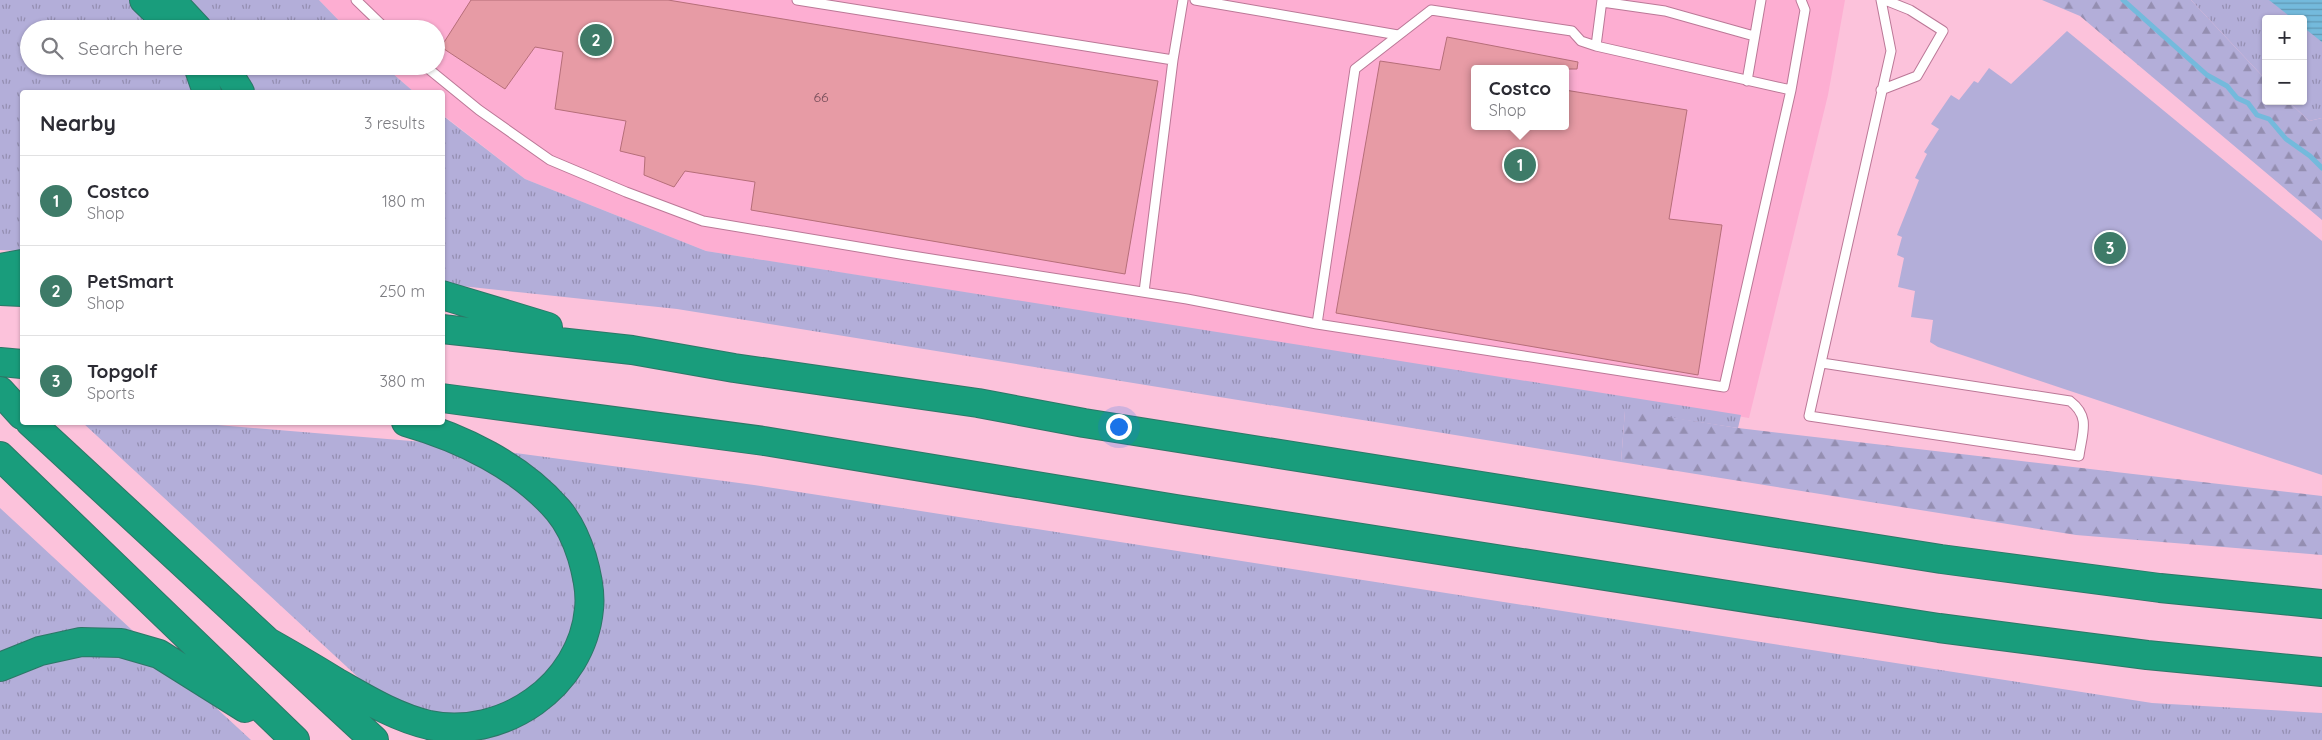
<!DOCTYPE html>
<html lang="en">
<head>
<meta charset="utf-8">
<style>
  body { margin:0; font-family:Quicksand,sans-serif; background:#f7f7f7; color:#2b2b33 }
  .controls { position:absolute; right:15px; top:15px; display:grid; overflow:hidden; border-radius:5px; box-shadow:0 1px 4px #0004 }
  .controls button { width:45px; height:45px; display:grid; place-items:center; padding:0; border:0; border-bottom:1px solid #e1e1e2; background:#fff; color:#2b2b33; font:25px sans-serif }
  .you { position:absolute; left:1118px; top:426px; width:18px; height:18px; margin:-12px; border:4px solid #fff; border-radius:50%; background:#1a73e8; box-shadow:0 0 0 8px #1a73e833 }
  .badge { display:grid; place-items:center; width:32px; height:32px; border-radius:50%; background:#3e7b68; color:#fff; font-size:16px; font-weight:700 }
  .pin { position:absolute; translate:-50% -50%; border:2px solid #fff; box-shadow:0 1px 5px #0006 }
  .popup { position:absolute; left:1471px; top:65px; width:98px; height:65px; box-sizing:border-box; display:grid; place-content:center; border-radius:5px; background:#fff; filter:drop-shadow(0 1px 4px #0005); font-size:16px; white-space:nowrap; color:#7c7c81 }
  .popup b { font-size:19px; color:#2b2b33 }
  .popup::after { content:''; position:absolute; left:50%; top:100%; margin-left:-10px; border:10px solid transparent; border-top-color:#fff }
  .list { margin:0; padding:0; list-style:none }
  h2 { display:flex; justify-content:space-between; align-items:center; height:65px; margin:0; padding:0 20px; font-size:21px }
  h2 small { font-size:16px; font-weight:400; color:#7c7c81 }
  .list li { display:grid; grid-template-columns:32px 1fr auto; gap:15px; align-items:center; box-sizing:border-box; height:90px; padding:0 20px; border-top:1px solid #e1e1e2 }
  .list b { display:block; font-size:19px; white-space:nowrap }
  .list p { margin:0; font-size:16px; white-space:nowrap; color:#7c7c81 }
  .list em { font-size:16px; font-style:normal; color:#7c7c81 }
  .icon { flex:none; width:28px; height:28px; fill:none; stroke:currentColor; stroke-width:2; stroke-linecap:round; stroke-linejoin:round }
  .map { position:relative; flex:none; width:2322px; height:740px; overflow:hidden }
  .search { position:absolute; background:#fff; box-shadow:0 1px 4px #0004; left:20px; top:20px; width:425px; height:55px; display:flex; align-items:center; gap:12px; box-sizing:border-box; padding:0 18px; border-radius:28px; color:#7c7c81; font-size:19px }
  .panel { position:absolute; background:#fff; box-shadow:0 1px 4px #0004; left:20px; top:90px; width:425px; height:335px; border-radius:5px }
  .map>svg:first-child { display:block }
</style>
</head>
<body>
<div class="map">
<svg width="2322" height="740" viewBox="0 0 2322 740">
  <defs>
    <pattern id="grass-tufts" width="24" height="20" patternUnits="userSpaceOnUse" patternTransform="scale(1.25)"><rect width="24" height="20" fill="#b3aed9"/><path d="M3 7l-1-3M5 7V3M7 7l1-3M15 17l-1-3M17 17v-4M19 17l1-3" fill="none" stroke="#948eb1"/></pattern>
    <pattern id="forest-firs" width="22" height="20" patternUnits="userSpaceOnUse" patternTransform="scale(1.25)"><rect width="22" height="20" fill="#b3aed9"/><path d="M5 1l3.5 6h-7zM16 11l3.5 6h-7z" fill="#948eb1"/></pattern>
    <pattern id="water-rules" width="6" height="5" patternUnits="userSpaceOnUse" patternTransform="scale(1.25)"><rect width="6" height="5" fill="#74badc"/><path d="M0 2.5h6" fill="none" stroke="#6198b4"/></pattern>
  </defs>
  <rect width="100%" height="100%" fill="#fcc2db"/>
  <path fill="#fdaed2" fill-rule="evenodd" d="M319 0H1845L1828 95 1749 418 706 251 525 179 443 115 442 92H414L384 66H436V29H347ZM1475 69H1565V126H1475Z"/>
  <path fill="url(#grass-tufts)" d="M0 0H319L347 29H29V66H384L414 92H22V251L0 250Z
    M2191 0H2322V118L2309 121 2288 101H2303V19H2266V80Z
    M442 115 525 179 706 251 1741 415 1738 428 1625 411 1621 462 677 309 443 284Z
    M83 423H194L448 444 754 485 2152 703 2322 713V740H426Z
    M0 508 251 740H0Z"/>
  <path fill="url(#forest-firs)" d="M2042 0H2191L2266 80V101H2288L2309 121 2322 118V220L2080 16Z
    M1625 410 1738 428 2322 496V555L2076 535 1621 462Z"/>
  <path fill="#b3aed9" d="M2067 31 2322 241V475L1938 347 1930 342 1933 320 1911 317 1915 291 1898 287 1904 258 1897 255 1902 237 1897 235 1919 180 1915 178 1927 154 1924 152 1939 129 1931 124 1951 95 1959 100 1974 81 1978 83 1989 68 2011 84Z"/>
  <path fill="url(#water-rules)" d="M2269 0H2322V42L2303 27V19H2293Z"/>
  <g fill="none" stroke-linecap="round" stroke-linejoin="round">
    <path stroke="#74badc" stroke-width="5" d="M2123 0 2207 75 2227 86 2237 98 2248 103 2257 115 2269 119 2286 139 2310 156 2322 168"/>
  </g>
  <path fill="#e79ba5" stroke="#b66e79" d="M471 0H668L1158 81 1125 274 751 210 755 182 685 171 674 187 644 175 645 157 620 151 626 121 555 109 563 52 535 47 505 89 441 47Z
    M1447 37 1578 62 1577 69H1475V126H1565V90L1687 110 1669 219 1722 225 1698 375 1336 313 1380 61 1440 70Z"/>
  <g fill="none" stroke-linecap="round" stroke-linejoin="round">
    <defs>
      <path id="lane" d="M356 0 386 29
        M797 0 1173 60
        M1195 0 1398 35
        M1602 2 1665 11 1754 36
        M1596 46 1602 0
        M425 66 479 110 550 160 626 192 703 221 906 255 1187 299 1317 324 1724 387 1791 90
        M1747 81 1761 0
        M1881 90 1917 76 1943 31 1910 10 1885 0
        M1144 292 1173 60 1183 0
        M1317 324 1355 69 1431 10 1572 31 1581 41 1596 46 1791 90 1805 10 1801 0
        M1822 363 2070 401C2091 417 2082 433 2079 456L1809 416 1891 51 1881 0"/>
      <path id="highway" d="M144 0 174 29
        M171 0 198 29
        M198 66 207 92
        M224 66 240 92
        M0 268 22 264
        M0 291 22 292
        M442 295 548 327
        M442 329 632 350 734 368 978 403 1084 423 1941 559 2160 588 2322 604
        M0 362 22 364
        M0 391 22 415
        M442 398 764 441 1176 509 1939 628 2147 655 2322 672
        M30 422 374 740
        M0 456 295 740
        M268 642C291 655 314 668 336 682 366 699 395 717 429 725 503 740 582 686 589 609 591 592 587 574 582 557 577 541 569 523 558 510 520 466 462 438 406 422
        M0 667 40 651 81 642 121 643 159 654 245 708"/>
    </defs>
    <use href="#lane" stroke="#bb7897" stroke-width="11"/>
    <use href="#highway" stroke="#2c7767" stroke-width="30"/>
    <use href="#lane" stroke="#fff" stroke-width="9"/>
    <use href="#highway" stroke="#199d7c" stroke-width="28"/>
  </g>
  <g text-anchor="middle" stroke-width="4" stroke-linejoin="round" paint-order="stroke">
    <g font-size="14" fill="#744c58">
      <text x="821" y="102">66</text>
    </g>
  </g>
</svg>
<div class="controls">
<button>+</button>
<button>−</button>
</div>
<div class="you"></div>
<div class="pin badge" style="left:1520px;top:165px">1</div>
<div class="popup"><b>Costco</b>Shop</div>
<div class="pin badge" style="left:596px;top:40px">2</div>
<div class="pin badge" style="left:2110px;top:248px">3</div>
<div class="search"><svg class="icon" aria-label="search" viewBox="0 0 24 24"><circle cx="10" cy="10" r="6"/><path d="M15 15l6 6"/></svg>Search here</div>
<section class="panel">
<h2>Nearby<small>3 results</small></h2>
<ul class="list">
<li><span class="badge">1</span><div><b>Costco</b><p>Shop</p></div><em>180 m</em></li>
<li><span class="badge">2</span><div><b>PetSmart</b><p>Shop</p></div><em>250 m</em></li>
<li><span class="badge">3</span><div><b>Topgolf</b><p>Sports</p></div><em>380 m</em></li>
</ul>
</section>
</div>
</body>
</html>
